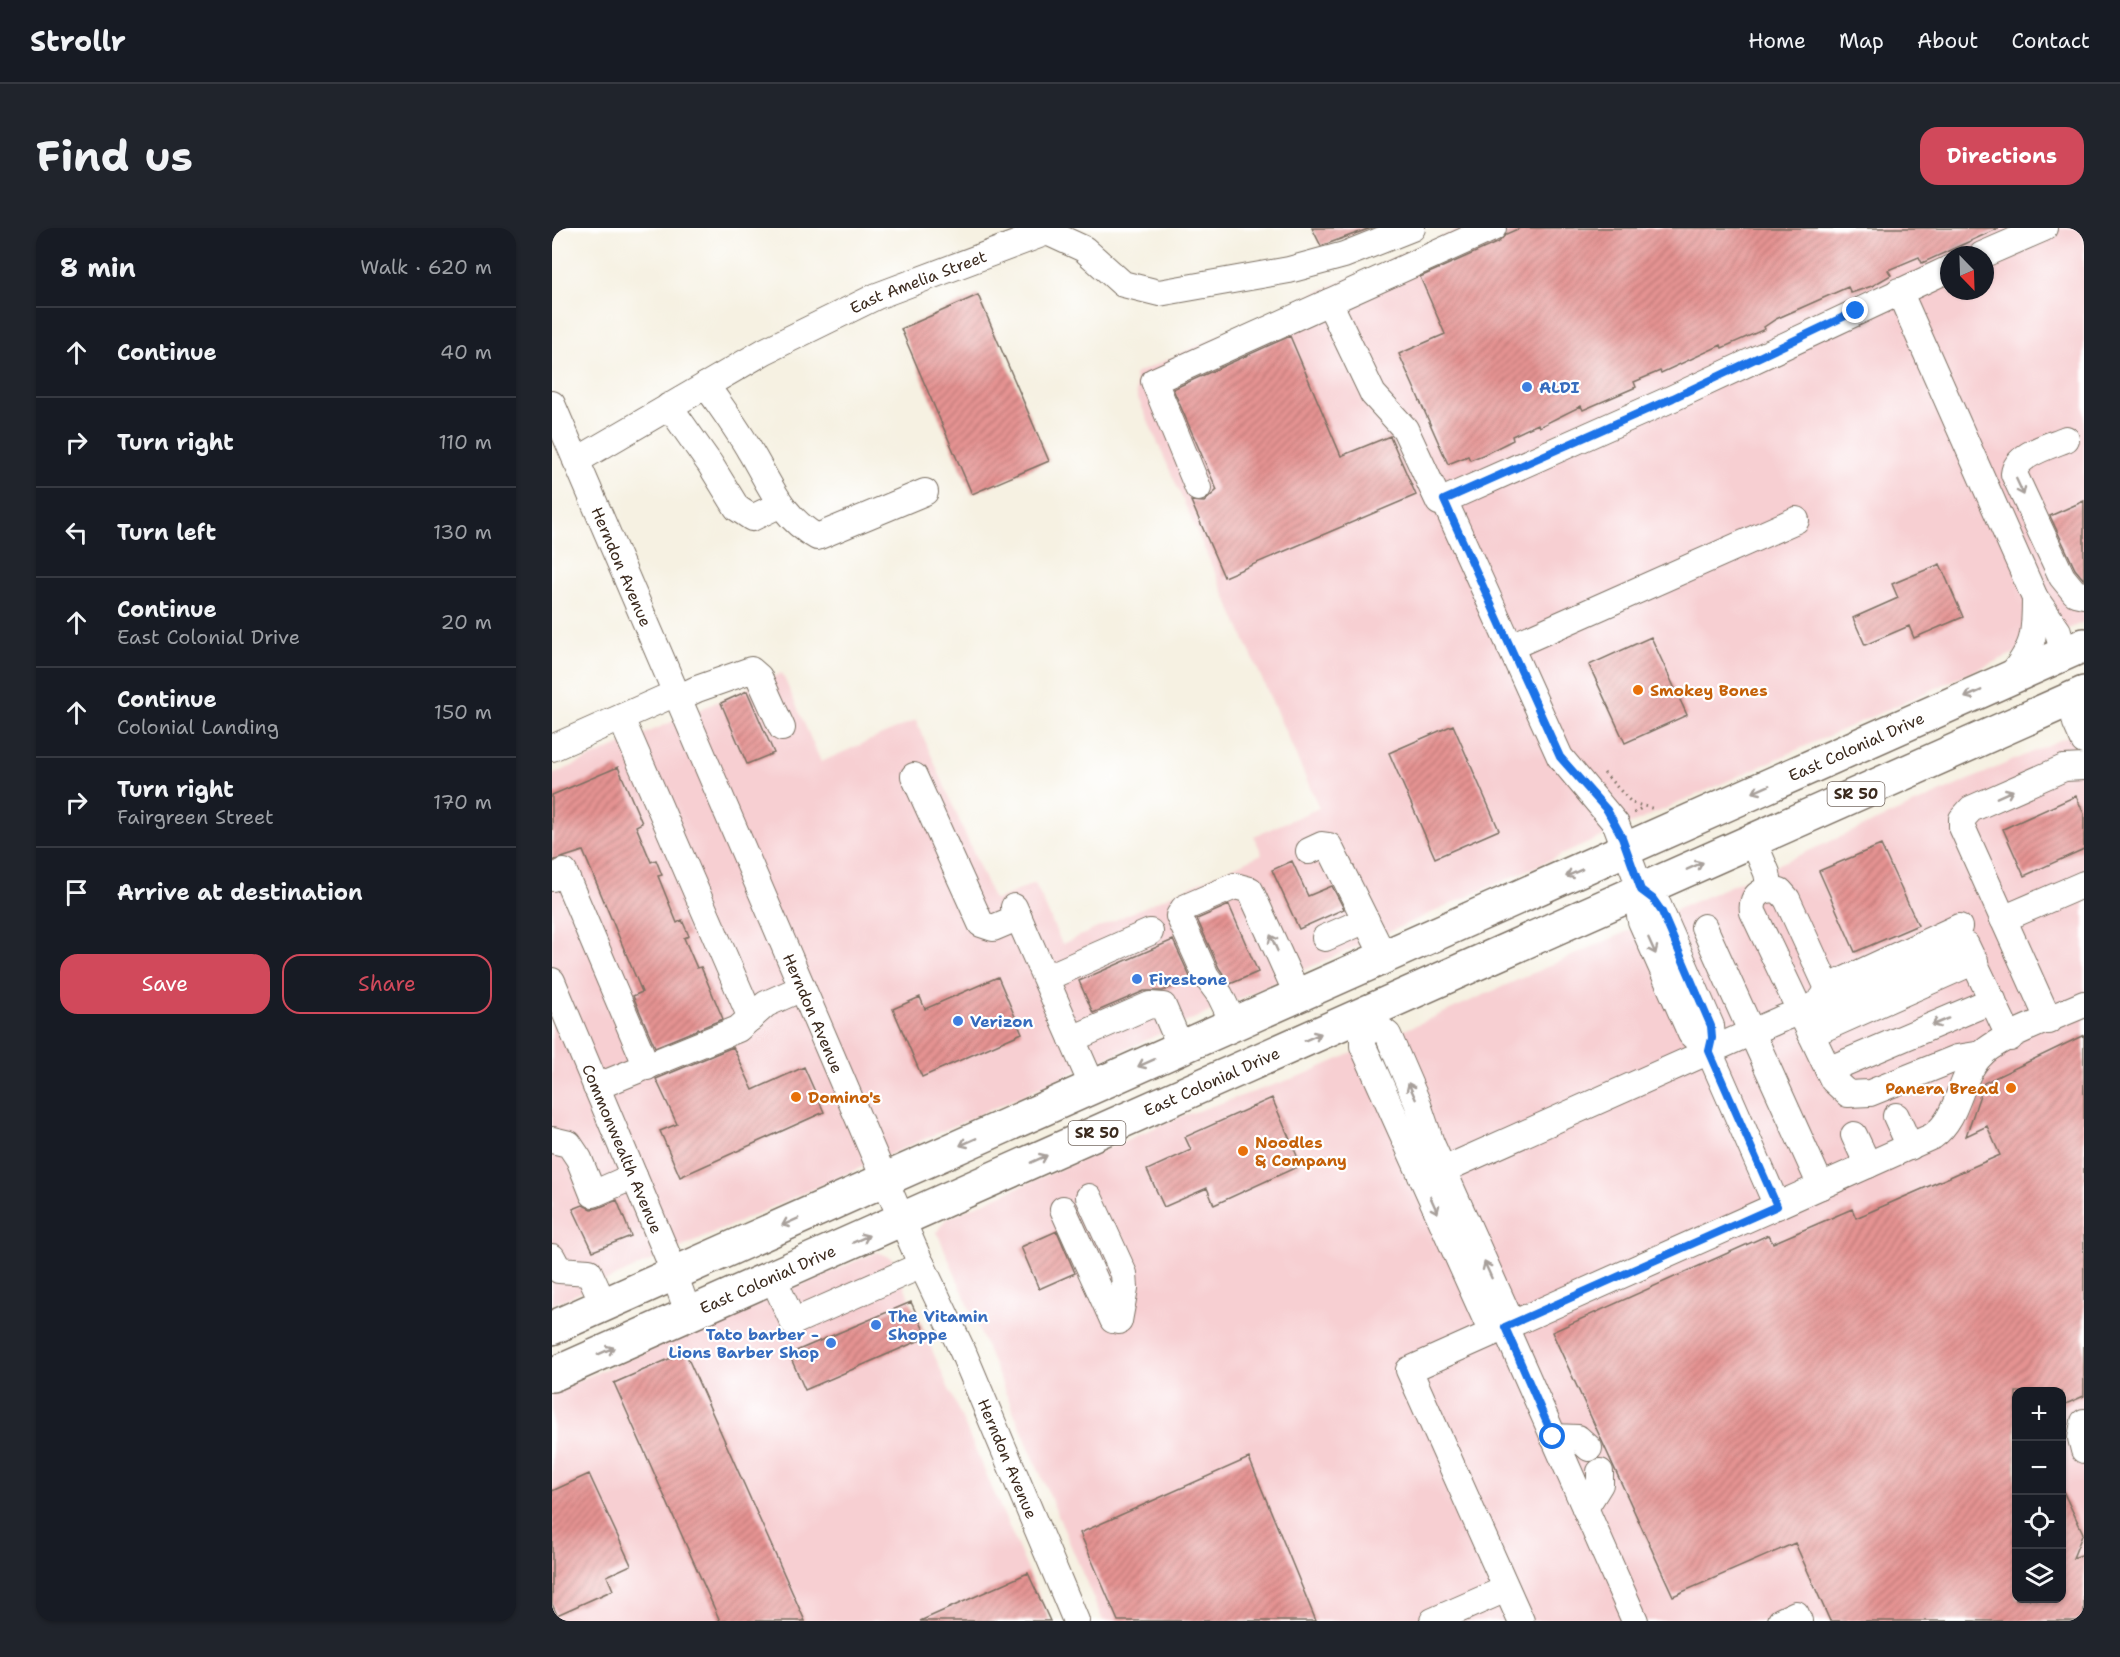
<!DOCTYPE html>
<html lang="en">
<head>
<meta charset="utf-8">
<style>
  body { margin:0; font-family:"Shantell Sans",sans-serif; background:#20242c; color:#f1f3f6 }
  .controls { position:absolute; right:18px; bottom:18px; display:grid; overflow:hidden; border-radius:12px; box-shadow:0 2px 4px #0004 }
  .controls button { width:54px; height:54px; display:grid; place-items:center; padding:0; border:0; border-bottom:2px solid #363941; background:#171b24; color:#f1f3f6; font:30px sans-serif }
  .compass { position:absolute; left:1388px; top:18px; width:54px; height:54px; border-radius:50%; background:#171b24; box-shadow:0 2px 4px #0004; rotate:157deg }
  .stop { position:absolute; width:18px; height:18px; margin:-14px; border:4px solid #1a73e8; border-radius:50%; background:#fff }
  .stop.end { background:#1a73e8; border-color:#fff; box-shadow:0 2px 6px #0008 }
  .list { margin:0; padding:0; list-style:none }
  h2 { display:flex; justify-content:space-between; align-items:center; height:78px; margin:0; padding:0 24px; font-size:26px }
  h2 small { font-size:20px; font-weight:400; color:#9ea1a6 }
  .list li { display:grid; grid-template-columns:39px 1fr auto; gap:18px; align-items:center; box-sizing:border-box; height:90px; padding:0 24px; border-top:2px solid #363941 }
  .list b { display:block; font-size:22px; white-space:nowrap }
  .list p { margin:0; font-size:20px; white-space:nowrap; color:#9ea1a6 }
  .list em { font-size:20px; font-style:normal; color:#9ea1a6 }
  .actions { display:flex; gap:12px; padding:18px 24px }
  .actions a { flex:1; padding:14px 0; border:2px solid #d1495b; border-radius:18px; text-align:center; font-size:21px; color:#d1495b }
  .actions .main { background:#d1495b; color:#fff }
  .icon { flex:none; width:33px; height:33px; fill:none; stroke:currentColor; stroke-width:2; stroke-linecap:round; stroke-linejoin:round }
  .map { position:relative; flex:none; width:1532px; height:1393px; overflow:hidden; border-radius:18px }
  header { display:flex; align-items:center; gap:36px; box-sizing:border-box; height:84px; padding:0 30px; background:#171b24; border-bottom:2px solid #363941 }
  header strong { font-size:28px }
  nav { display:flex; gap:33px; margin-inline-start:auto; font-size:21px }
  .intro { display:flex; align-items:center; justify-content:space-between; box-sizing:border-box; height:144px; padding:0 36px }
  h1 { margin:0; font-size:42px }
  .button { padding:15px 27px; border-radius:18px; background:#d1495b; color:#fff; font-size:21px; font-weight:700 }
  main { display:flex; gap:36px; padding:0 36px }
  aside { flex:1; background:#171b24; border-radius:18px; box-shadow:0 2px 4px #0004 }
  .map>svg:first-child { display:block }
</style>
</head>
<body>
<header>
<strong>Strollr</strong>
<nav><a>Home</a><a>Map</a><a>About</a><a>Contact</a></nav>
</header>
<div class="intro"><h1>Find us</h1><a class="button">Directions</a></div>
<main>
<aside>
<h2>8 min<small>Walk · 620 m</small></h2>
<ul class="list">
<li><svg class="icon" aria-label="ahead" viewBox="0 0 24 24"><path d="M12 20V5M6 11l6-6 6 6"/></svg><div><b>Continue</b></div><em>40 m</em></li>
<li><svg class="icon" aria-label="right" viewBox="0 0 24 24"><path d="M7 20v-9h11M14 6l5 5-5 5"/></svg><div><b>Turn right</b></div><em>110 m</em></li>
<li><svg class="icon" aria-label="left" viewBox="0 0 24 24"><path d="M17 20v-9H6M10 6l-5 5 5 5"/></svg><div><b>Turn left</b></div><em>130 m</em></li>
<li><svg class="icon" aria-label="ahead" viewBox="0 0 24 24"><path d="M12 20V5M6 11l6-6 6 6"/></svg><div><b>Continue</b><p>East Colonial Drive</p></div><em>20 m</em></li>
<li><svg class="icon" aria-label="ahead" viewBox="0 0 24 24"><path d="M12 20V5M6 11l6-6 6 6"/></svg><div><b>Continue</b><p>Colonial Landing</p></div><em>150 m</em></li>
<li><svg class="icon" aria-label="right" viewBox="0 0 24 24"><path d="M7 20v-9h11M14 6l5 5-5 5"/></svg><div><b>Turn right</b><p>Fairgreen Street</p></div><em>170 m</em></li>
<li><svg class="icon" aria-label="arrive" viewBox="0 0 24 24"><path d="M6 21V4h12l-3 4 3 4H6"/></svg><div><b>Arrive at destination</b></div></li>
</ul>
<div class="actions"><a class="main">Save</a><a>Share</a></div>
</aside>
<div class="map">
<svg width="1532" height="1393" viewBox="0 0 1532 1393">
  <defs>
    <pattern id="building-hatch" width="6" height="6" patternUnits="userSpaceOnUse" patternTransform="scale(1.5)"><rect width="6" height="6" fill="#e59392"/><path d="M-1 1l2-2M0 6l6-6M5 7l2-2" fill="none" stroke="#bb7877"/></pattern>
  </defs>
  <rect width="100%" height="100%" fill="#fff"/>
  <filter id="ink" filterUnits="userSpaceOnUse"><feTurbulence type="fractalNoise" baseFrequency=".0167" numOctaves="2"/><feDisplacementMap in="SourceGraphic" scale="12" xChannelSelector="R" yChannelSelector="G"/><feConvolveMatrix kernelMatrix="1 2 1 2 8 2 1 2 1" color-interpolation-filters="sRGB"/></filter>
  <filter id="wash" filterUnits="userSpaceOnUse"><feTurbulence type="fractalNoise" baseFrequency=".008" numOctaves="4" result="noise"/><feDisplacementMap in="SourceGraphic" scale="24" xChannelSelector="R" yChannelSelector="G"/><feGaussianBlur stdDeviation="1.35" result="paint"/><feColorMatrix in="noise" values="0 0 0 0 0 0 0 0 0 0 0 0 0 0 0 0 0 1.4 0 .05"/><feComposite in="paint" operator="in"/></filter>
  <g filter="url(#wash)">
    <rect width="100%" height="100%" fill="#f6f1e2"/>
    <path fill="#f7cfd2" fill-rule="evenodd" d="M909 0H1532V394L0 1077V547L230 445 269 534 364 492 442 673 483 655 510 716 710 626 702 608 767 580 585 168 583 146ZM1397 27H1433V63H1397Z
      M1532 501V1393H551L385 1004 394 991 625 890 751 847ZM1464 1164H1510V1370H1464Z
      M325 1024 340 1030 498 1393H0V1164Z"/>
    <g id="blocks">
      <path fill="url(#building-hatch)" d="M760 0H819L769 18Z
        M968 0H1447L1370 35 1367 29 1336 42 1339 47 1320 58 1299 65 1296 59 1224 91 1212 99 1213 101 1170 120 1169 117 1109 145 1108 143 1082 154 1084 159 1031 182 1029 178 987 199 986 196 960 208 961 212 933 226 918 232 916 228 896 236 847 126 893 106 868 49 947 14 954 6Z
        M426 67 497 233 420 266 349 101Z
        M738 108 789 228 838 208 864 267 672 349 639 273 652 274 665 262 621 161Z
        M1532 273V352L1523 341 1498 288Z
        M1388 336 1411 389 1362 410 1357 398 1313 417 1301 390 1346 370 1340 356Z
        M1099 409 1135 487 1073 515 1037 437Z
        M195 463 222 525 195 536 169 475Z
        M901 497 947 602 883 630 837 525Z
        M66 539 90 595 84 598 99 634 104 632 110 647 106 648 125 695 130 692 137 708 132 710 145 740 149 739 171 791 103 819 81 768 90 764 31 623 0 633V567Z
        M1524 568 1532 586V621L1472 648 1451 601Z
        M1329 617 1366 697 1303 724 1267 643Z
        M740 633 756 668 780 658 792 681 747 701 720 642Z
        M677 677 706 744 678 756 667 740 645 691Z
        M621 712 639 751 611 763H592L541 785 527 753Z
        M446 749 470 805 370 849 341 781 368 769 373 781Z
        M1532 807V1168L1509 1178V1164H1464V1371H1509V1259L1531 1305 1521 1330 1532 1326V1393H1278L1243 1315 1121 1368 1000 1104 1216 1007 1221 1015 1300 981 1304 990 1448 927 1435 898 1414 908 1432 855Z
        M181 819 201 862 252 839 272 884 128 949 108 903 125 896 104 851Z
        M720 870 749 937 662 977 655 960 612 979 595 942 639 922 633 909Z
        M65 972 79 1008 41 1023 21 981 31 977 39 981 46 980Z
        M505 1003 523 1045 487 1061 469 1019Z
        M359 1074 375 1109 253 1162 237 1126Z
        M133 1124 253 1393H168L62 1155Z
        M697 1230 764 1393H566L528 1305Z
        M37 1246 79 1337 55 1348 61 1362 5 1387 0 1376V1263Z
        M476 1345 498 1393H368Z"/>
    </g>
  </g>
  <g filter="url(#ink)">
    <use href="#blocks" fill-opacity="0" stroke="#7c7063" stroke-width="1.5"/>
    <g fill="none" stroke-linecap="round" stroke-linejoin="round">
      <defs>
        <g id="minor">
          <path d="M1430 27 1492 0"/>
          <path d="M1347 63 1483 370 1506 403 1511 426"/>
          <path d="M777 74 821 166 853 201 887 274"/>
          <path d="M154 157C169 179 185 200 198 223 218 256 229 289 265 309L373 264"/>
          <path id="s1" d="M0 176 365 1027 411 1124 524 1393"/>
          <path d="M117 178 158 236 185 280 200 290 227 277"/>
          <path d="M1514 211C1498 218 1464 226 1462 246L1510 349 1523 365 1532 367"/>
          <path id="s2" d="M24 233 213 123 325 68 495 4 532 21 571 56 607 65 737 42 792 27 860 0"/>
          <path d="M646 260 602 153 941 0"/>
          <path d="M958 419 1244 292"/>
          <path d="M1457 450C1482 419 1483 409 1483 370"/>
          <path d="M126 470 145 461 199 442 207 449 230 500"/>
          <path d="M1519 471 1524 495 1532 513"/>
          <path d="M69 490 199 790"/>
          <path d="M0 520 124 465"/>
          <path d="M362 548 429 696 441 700 467 689"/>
          <path d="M1201 612 1215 645 1218 661"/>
          <path d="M757 623 770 617 777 618 832 729"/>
          <path d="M0 650 12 644 95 839"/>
          <path d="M1089 662 1064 596 1008 529 892 272 1121 170 1397 41"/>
          <path d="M1089 662 1086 677 1089 693 1139 806 1157 823 1225 978"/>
          <path d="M1089 662 1106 677 1159 798 1160 810 1157 823"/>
          <path d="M462 679 541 859"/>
          <path d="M1451 691 1532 656"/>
          <path d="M1152 699 1269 958"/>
          <path d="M773 710 814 692"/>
          <path d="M494 750 598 704"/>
          <path id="s3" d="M0 753 116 1029 137 1087"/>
          <path d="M1275 760 1407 699"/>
          <path d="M1259 785 1414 717 1458 810"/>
          <path d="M811 787 836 807 865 874 879 915 960 1096"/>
          <path d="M811 787V818L940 1105"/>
          <path d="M1497 793 1410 599V591L1419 581 1512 540 1532 539"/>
          <path d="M682 796 668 767 654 748 627 688 632 680 683 658 698 662 746 768"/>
          <path d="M1259 806 1423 733"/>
          <path d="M520 811 598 777 611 778 629 820"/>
          <path d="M1276 842 1441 772"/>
          <path d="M44 859 186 801 214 776 250 760"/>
          <path d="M1344 888 1358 919"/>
          <path d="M1302 907 1316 937"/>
          <path d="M0 912 17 916 27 931 41 966 82 948"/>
          <path d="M869 948 891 942 1227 792C1242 785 1279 778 1274 756L1235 671 1228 663C1213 658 1198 667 1201 684L1281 852 1296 866 1318 865 1405 830 1430 826"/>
          <path d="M537 969 572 1046 573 1060 567 1093"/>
          <path d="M511 981 561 1092"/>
          <path d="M0 1029 7 1042 37 1044 52 1077"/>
          <path d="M221 1050 241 1094 370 1037"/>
          <path d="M953 1099 1083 1393"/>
          <path d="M1532 1194 1529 1210 1532 1222"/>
          <path d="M1001 1209 1026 1210 1037 1220"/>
          <path d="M1033 1280 1048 1256V1244"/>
          <path d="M881 1393 954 1361"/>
          <path d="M969 1393 857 1142 1381 908C1408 889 1406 850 1429 827 1447 808 1506 788 1532 776"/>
          <path d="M1229 1393 1244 1386 1247 1393"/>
        </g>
        <g id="highway">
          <path id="s4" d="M0 1100 1532 417"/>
          <path id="s5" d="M0 1147 1532 465"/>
        </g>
      </defs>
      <use href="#minor" stroke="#7c7063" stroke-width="28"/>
      <use href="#highway" stroke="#7c7063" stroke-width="36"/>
      <path stroke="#7c7063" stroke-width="3" stroke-dasharray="1.5 4.5" stroke-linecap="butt" d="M1052 545 1080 575 1103 581
        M1082 585 1091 579"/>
      <use href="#minor" stroke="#fff" stroke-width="26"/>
      <use href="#highway" stroke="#fff" stroke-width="33"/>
    </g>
    <defs><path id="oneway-shaft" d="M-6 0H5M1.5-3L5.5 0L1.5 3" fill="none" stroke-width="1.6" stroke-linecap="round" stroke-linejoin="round" transform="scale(1.5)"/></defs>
    <g stroke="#a79f9a">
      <use href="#oneway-shaft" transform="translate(1468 259) rotate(65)"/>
      <use href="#oneway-shaft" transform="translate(1421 466) rotate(156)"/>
      <use href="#oneway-shaft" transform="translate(1209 561) rotate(156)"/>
      <use href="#oneway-shaft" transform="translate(1453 566) rotate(-24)"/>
      <use href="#oneway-shaft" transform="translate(1143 638) rotate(-24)"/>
      <use href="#oneway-shaft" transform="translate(1022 645) rotate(156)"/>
      <use href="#oneway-shaft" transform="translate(722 715) rotate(-114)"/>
      <use href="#oneway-shaft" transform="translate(1100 718) rotate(66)"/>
      <use href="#oneway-shaft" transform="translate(1388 794) rotate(157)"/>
      <use href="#oneway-shaft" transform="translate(761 809) rotate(-24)"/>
      <use href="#oneway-shaft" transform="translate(594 835) rotate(156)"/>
      <use href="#oneway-shaft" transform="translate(860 863) rotate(-114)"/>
      <use href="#oneway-shaft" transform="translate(416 914) rotate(156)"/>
      <use href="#oneway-shaft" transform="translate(487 931) rotate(-24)"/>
      <use href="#oneway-shaft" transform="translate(882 977) rotate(66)"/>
      <use href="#oneway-shaft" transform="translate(238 994) rotate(156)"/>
      <use href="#oneway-shaft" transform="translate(309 1011) rotate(-24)"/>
      <use href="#oneway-shaft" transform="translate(936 1042) rotate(-114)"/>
      <use href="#oneway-shaft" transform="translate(54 1123) rotate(-24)"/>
    </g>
  </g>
  <g fill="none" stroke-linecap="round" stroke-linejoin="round" filter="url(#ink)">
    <path stroke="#1a73e8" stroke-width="8" d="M1001 1209 953 1099 1225 978 1157 823 1160 810 1159 798 1110 684 1101 671 1089 662 1070 609 1055 582 1008 529 892 272 1121 170 1304 83"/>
  </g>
  <g fill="#3f7fe0" stroke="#fff" stroke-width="2">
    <circle cx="975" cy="159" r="6"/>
    <circle cx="585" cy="751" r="6"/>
    <circle cx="406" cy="793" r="6"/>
    <circle cx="324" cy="1097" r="6"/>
    <circle cx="279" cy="1115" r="6"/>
  </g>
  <g fill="#e8710a" stroke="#fff" stroke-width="2">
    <circle cx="1086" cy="462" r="6"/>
    <circle cx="1459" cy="860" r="6"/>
    <circle cx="244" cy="869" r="6"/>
    <circle cx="691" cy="923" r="6"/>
  </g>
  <g text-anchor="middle" stroke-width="4.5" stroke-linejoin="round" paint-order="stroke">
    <g fill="#fff" stroke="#766a62" stroke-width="1.5">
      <rect x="1275.5" y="554" width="57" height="24" rx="4.5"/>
      <rect x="516.5" y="893" width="57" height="24" rx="4.5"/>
    </g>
    <g font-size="15" font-weight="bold" fill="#3b2a1e">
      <text x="1304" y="571">SR 50</text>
      <text x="545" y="910">SR 50</text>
    </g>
    <g font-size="16" fill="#3b2a1e" stroke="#fff">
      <text dy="6" stroke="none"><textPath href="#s2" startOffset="387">East Amelia Street</textPath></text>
      <text dy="6" stroke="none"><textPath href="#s1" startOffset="177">Herndon Avenue</textPath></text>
      <text dy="6" stroke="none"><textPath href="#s4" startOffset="1428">East Colonial Drive</textPath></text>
      <text dy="6" stroke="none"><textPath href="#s1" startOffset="663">Herndon Avenue</textPath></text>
      <text dy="6" stroke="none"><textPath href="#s5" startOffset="722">East Colonial Drive</textPath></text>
      <text dy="6" stroke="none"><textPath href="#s3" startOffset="182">Commonwealth Avenue</textPath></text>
      <text dy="6" stroke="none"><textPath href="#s5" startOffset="236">East Colonial Drive</textPath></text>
      <text dy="6" stroke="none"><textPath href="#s1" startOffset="1149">Herndon Avenue</textPath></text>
    </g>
    <g font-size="16" font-weight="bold" fill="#366cbe" stroke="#fff" text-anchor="start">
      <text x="987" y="165">ALDI</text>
      <text x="597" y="757">Firestone</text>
      <text x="418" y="799">Verizon</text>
      <text x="336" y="1094">The Vitamin<tspan x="336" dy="18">Shoppe</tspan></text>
      <text x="267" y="1112" text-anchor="end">Tato barber -<tspan x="267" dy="18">Lions Barber Shop</tspan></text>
    </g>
    <g font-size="16" font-weight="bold" fill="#c56008" stroke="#fff" text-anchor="start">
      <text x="1098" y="468">Smokey Bones</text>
      <text x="1447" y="866" text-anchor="end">Panera Bread</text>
      <text x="256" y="875">Domino's</text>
      <text x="703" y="920">Noodles<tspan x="703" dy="18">&amp; Company</tspan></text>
    </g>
  </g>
</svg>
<div class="controls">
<button>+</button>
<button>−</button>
<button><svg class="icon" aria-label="locate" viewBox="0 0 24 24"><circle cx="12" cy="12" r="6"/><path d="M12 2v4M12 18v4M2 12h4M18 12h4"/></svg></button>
<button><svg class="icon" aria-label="layers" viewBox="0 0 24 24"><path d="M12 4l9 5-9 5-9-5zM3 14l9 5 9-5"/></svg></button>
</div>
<svg class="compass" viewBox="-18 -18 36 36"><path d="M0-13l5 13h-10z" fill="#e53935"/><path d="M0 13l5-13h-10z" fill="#9ea1a6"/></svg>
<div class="stop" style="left:1001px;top:1209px"></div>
<div class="stop end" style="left:1304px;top:83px"></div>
</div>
</main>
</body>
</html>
